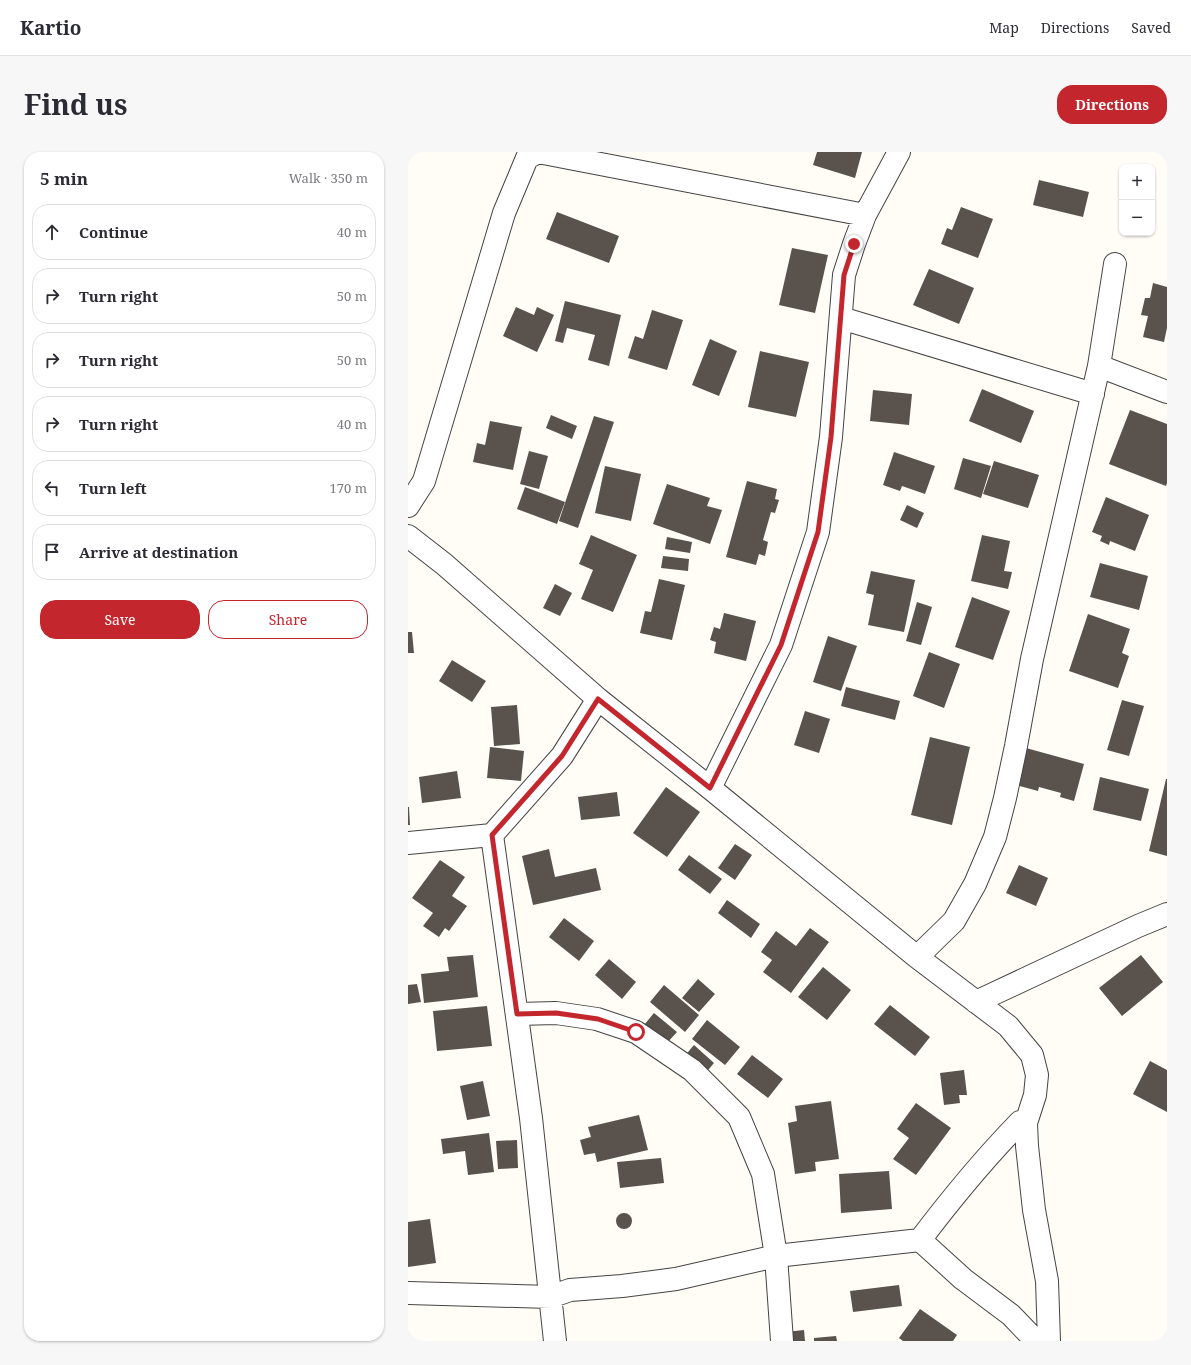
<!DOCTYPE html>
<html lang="en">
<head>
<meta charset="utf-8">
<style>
  body { margin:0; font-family:"Noto Serif",serif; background:#f7f7f7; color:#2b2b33 }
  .controls { position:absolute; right:12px; top:12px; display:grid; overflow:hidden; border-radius:8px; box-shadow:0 1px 3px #0004 }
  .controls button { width:36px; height:36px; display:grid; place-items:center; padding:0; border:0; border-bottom:1px solid #e1e1e2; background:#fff; color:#2b2b33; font:20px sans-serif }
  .stop { position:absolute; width:12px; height:12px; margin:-9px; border:3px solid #c4262e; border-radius:50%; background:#fff }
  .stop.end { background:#c4262e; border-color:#fff; box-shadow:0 1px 4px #0008 }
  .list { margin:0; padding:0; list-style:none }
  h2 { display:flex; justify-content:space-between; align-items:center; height:52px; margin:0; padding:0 16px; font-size:17px }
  h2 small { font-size:13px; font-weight:400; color:#7c7c81 }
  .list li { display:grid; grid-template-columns:26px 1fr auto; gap:12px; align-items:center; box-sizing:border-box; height:56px; margin:0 8px 8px; padding:0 8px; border:1px solid #e1e1e2; border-radius:16px }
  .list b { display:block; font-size:15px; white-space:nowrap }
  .list em { font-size:13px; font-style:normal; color:#7c7c81 }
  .actions { display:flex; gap:8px; padding:12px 16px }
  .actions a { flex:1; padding:9px 0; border:1px solid #c4262e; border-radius:16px; text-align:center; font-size:14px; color:#c4262e }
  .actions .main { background:#c4262e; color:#fff }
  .icon { flex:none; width:22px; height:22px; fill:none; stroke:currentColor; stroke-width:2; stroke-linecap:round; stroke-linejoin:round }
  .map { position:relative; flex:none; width:759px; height:1189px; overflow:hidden; border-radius:16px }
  header { display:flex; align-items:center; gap:24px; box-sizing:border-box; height:56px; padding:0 20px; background:#fff; border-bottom:1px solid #e1e1e2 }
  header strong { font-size:19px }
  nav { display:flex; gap:22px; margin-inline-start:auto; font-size:14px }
  .intro { display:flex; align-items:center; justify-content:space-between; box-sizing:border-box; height:96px; padding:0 24px }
  h1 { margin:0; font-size:28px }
  .button { padding:10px 18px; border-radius:16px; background:#c4262e; color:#fff; font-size:14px; font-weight:700 }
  main { display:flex; gap:24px; padding:0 24px }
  aside { flex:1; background:#fff; border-radius:16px; box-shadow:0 1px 3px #0004 }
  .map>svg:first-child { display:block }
</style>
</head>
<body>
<header>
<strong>Kartio</strong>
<nav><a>Map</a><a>Directions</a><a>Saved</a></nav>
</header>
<div class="intro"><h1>Find us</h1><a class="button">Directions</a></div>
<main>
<aside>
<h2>5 min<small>Walk · 350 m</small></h2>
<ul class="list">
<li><svg class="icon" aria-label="ahead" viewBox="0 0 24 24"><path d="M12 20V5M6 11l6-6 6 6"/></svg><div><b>Continue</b></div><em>40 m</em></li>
<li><svg class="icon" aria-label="right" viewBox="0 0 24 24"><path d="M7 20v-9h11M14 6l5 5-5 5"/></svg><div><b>Turn right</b></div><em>50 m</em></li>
<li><svg class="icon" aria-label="right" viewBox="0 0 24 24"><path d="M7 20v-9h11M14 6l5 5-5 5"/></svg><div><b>Turn right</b></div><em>50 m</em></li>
<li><svg class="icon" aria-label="right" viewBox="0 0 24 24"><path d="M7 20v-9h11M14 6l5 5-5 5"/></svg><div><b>Turn right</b></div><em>40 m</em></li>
<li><svg class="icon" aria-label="left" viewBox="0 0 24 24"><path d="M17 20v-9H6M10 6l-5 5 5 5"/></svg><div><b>Turn left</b></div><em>170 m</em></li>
<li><svg class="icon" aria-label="arrive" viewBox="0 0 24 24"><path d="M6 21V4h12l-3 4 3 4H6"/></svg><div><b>Arrive at destination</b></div></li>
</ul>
<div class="actions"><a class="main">Save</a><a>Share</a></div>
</aside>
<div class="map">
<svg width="759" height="1189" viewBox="0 0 759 1189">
  <rect width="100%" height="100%" fill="#fffdf5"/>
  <path fill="#5a524d" d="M409 0H454L447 26 405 13Z
    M631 28 681 40 675 65 625 53Z
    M553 55 585 67 570 106 533 92 539 76 544 78Z
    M149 60 211 84 201 111 138 87Z
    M384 96 420 103 407 161 371 153Z
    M521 117 566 136 551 172 505 153Z
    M745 131 759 135V176L756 190 735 185 740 164 733 163 737 146H742Z
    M157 149 213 163 201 214 180 208 187 183 159 176 155 191 147 189Z
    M108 155 126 163 129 155 146 163 129 200 95 184Z
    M244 158 275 168 259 218 220 206 227 184 235 187Z
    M302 187 329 199 311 244 284 233Z
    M352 199 401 210 388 265 340 255Z
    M574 237 626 259 613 291 561 269Z
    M465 238 504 242 501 273 462 269Z
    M722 258 759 272V331L758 334 701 312Z
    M143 263 169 274 164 287 138 276Z
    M186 264 206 270 170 376 151 369Z
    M82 269 114 275 105 318 65 310 69 291 77 293Z
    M121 299 140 304 131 337 112 332Z
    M486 300 527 314 517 342 494 334 492 339 475 333Z
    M555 306 583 314 573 346 546 337Z
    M586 309 631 323 620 356 575 342Z
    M197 314 233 322 223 369 187 361Z
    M339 329 369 337 367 347 371 348 367 361 363 360 355 388 360 390 357 404 351 402 348 413 318 405Z
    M259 332 302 346 299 354 314 358 302 392 245 372Z
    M117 335 157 350 149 372 109 357Z
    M698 345 741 363 727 399 702 389 701 393 692 389 694 384 684 380Z
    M499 353 516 361 509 376 492 368Z
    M183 383 229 403 205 460 173 447 185 418 171 412Z
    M574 383 602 389 596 419 604 420 600 437 563 429Z
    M259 385 284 390 282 401 257 397Z
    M255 404 281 407 280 419 253 416Z
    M692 411 740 424 731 458 682 445Z
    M463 419 507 428 496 480 460 473 466 443 458 441Z
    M251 427 277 433 264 488 232 481 237 459 243 460Z
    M147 432 164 441 152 464 135 456Z
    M564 445 602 459 585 508 547 495Z
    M509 450 524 455 513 493 498 489Z
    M316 461 348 469 338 509 306 501 308 490 302 488 306 475 312 477Z
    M680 462 722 477 714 501 721 504 710 536 661 519Z
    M0 480H4L6 501H0Z
    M420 484 449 494 433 539 405 530Z
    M521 500 552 512 536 556 505 544Z
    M44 508 78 529 64 550 31 529Z
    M438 535 492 549 487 568 433 554Z
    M714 548 736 554 721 604 699 598Z
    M109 553 112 592 86 594 83 555Z
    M397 559 422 567 411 601 386 593Z
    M522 585 562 595 544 673 503 663Z
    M82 595 116 599 113 629 79 626Z
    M618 596 676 612 666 649 652 645 653 641 631 635 630 639 608 633Z
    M49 619 53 646 14 651 11 625Z
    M692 625 741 637 733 669 685 658Z
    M758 627H759V704L741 699Z
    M258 635 292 660 259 705 225 681Z
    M209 640 212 664 173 668 170 645Z
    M0 655H1L2 673H0Z
    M327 692 344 703 327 728 310 716Z
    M141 697 147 725 188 716 193 738 125 753 114 704Z
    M281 703 314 727 302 742 270 718Z
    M32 708 57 725 44 744 59 754 41 779 37 776 31 785 15 774 25 761 4 746Z
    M611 713 640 726 628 754 598 741Z
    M319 748 352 772 343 786 310 761Z
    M156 766 186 789 171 809 141 785Z
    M402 776 421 790 383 841 355 820 364 808 353 800 368 779 388 794Z
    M65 803 70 845 16 851 13 822 41 819 39 805Z
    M733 803 755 830 714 864 691 836Z
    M201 807 228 830 214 847 187 823Z
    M415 815 443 838 419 868 390 845Z
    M290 827 307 842 291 860 274 846Z
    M9 832 13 850 0 852V833Z
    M256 833 291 863 277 880 242 850Z
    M482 853 522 885 507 904 466 872Z
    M79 854 84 894 29 899 25 859Z
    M246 861 269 880 258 892 236 873Z
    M299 868 332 895 317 913 284 887Z
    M286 893 306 911 296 923 275 906Z
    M344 903 375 927 360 946 329 922Z
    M742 909 759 918V960L725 942Z
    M556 918 559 943H551L552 951 536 953 532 921Z
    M75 929 82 964 59 968 52 934Z
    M423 949 431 1007 407 1010 408 1019 387 1022 380 971 389 969 387 954Z
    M508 951 543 976 508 1023 485 1007 501 986 489 977Z
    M231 963 240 998 189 1010 187 1001 176 1003 172 988 183 985 180 975Z
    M81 981 86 1020 60 1023 57 999 35 1002 33 987Z
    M109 988 110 1016 90 1017 88 989Z
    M253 1006 256 1031 212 1036 209 1010Z
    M481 1019 484 1057 433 1061 431 1022Z
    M208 1069a8 8 0 1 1 16 0a8 8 0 1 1-16 0Z
    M22 1067 28 1111 0 1115V1070Z
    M491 1133 494 1154 445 1160 442 1139Z
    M512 1157 549 1183 545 1189H495L491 1186Z
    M396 1178 397 1189H378L377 1180Z
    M428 1184 429 1189H406V1186Z"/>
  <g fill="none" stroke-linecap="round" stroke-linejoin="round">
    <defs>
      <path id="street" d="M433 166 685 242
        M691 214 759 240
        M0 354 16 329 96 61 119 6 130 0 457 63
        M0 384 36 412 190 547 302 636 509 805 600 874 624 903 629 923 627 943 618 971 619 994 626 1058 639 1129 641 1189
        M302 636 373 493 410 380 423 285 436 123 446 92 457 63 491 0
        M84 683 123 966 147 1189
        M0 691 84 683 154 604 190 547
        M509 805 546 769 567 732 587 685 597 646 608 594 624 507 691 214 707 112
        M568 850 730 774 759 762
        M109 862 148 861 189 867 228 880 284 918 331 965 355 1022 368 1104 374 1189
        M512 1088 555 1127 603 1163 628 1189
        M0 1141 142 1145 162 1138 214 1134 268 1127 368 1104 512 1088C543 1047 576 1007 612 970L618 971"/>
    </defs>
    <use href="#street" stroke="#444" stroke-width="24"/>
    <use href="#street" stroke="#fff" stroke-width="22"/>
  </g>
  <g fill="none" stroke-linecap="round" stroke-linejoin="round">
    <path stroke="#c4262e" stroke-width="5" d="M228 880 190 867 148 861 109 862 84 683 154 604 190 547 302 636 373 493 410 380 423 285 436 123 446 92"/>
  </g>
</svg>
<div class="controls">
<button>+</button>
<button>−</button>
</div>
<div class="stop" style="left:228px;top:880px"></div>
<div class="stop end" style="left:446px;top:92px"></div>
</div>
</main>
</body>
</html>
